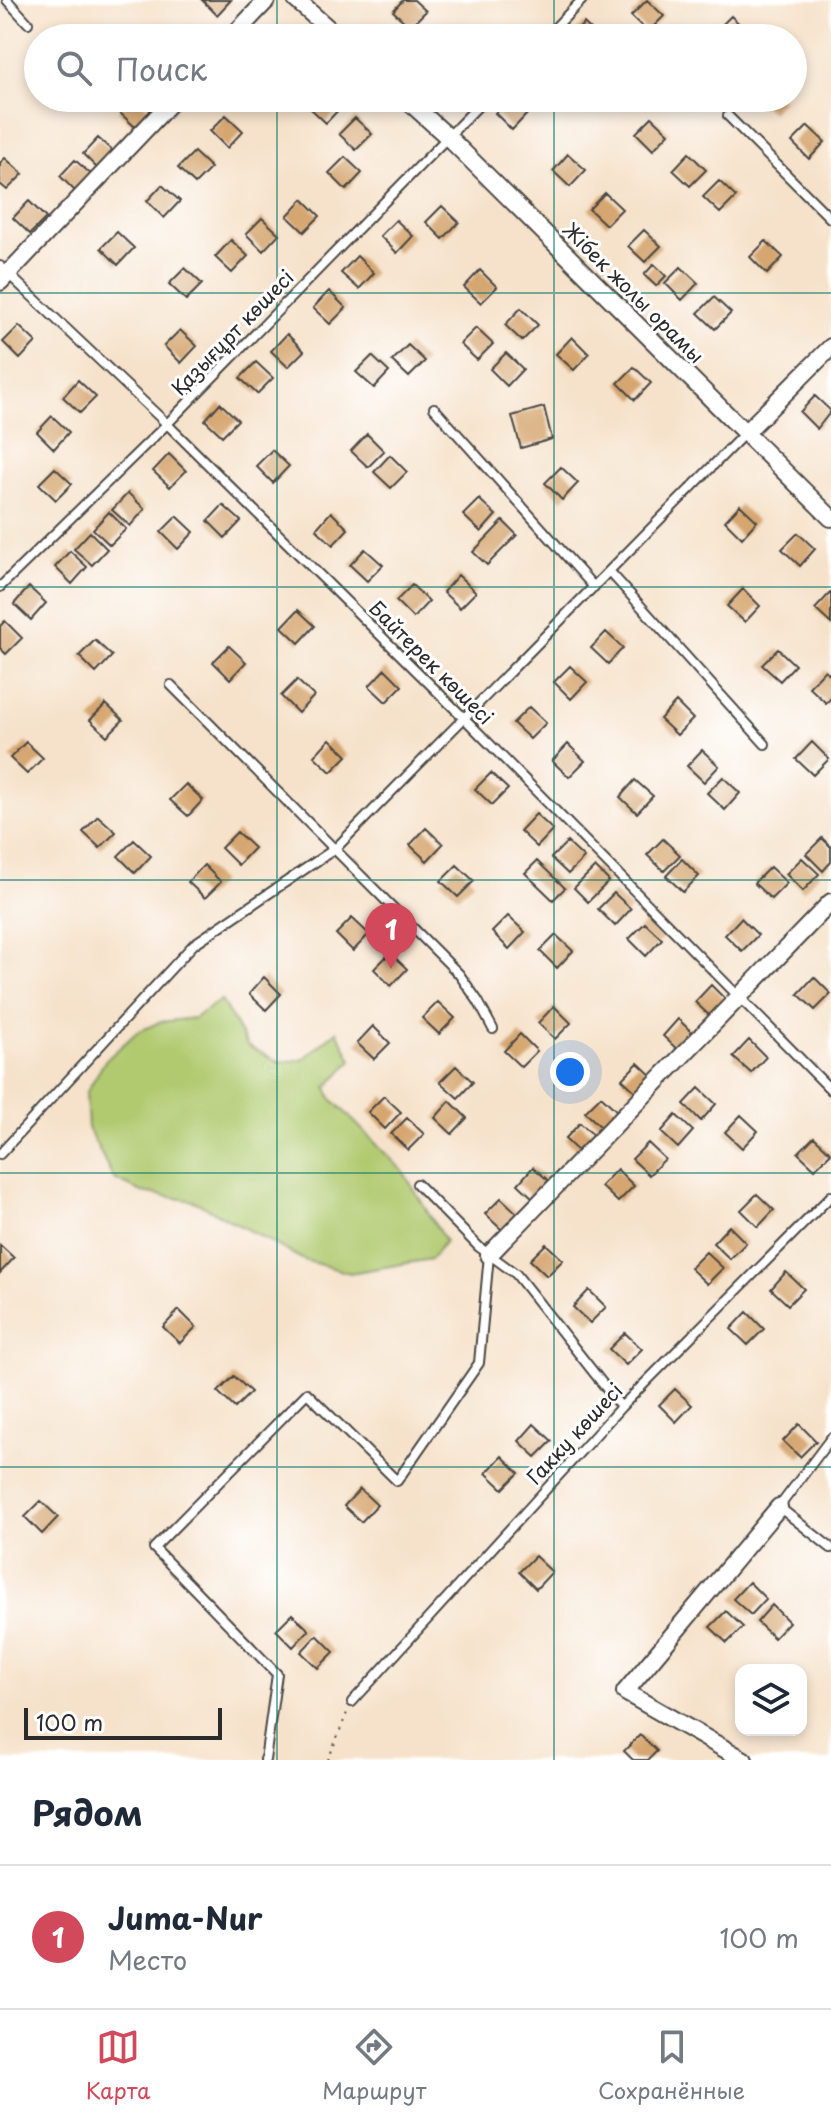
<!DOCTYPE html>
<html lang="ru">
<head>
<meta charset="utf-8">
<style>
  body { margin:0; font-family:"Playpen Sans",sans-serif; background:#f6f6f7; color:#1f2937 }
  .controls { position:absolute; right:24px; bottom:24px; display:grid; overflow:hidden; border-radius:16px; box-shadow:0 4px 12px #0003 }
  .controls button { width:72px; height:72px; display:grid; place-items:center; padding:0; border:0; border-bottom:2px solid #e0e1e3; background:#fff; color:#1f2937; font:40px sans-serif }
  .scale { position:absolute; left:24px; bottom:20px; width:198px; box-sizing:border-box; padding-left:8px; border:4px solid #2b2b2b; border-top:0; font-size:22px; line-height:28px; white-space:nowrap; color:#2b2b2b; -webkit-text-stroke:6px #fff; paint-order:stroke }
  .you { position:absolute; left:570px; top:1072px; width:28px; height:28px; margin:-20px; border:6px solid #fff; border-radius:50%; background:#1a73e8; box-shadow:0 0 0 12px #1a73e833 }
  .badge { display:grid; place-items:center; width:52px; height:52px; border-radius:50%; background:#d1495b; color:#fff; font-size:26px; font-weight:700 }
  .pin { position:absolute; translate:-50% -66px; filter:drop-shadow(0 2px 4px #0008) }
  .pin::after { content:''; position:absolute; top:42px; width:28px; height:24px; background:inherit; clip-path:polygon(0 0,100% 0,50% 100%) }
  .list { margin:0; padding:0; list-style:none }
  h2 { display:flex; justify-content:space-between; align-items:center; height:104px; margin:0; padding:0 32px; font-size:34px }
  h2 small { font-size:26px; font-weight:400; color:#747a83 }
  .list li { display:grid; grid-template-columns:52px 1fr auto; gap:24px; align-items:center; box-sizing:border-box; height:144px; padding:0 32px; border-top:2px solid #e0e1e3 }
  .list b { display:block; font-size:30px; white-space:nowrap }
  .list p { margin:0; font-size:26px; white-space:nowrap; color:#747a83 }
  .list em { font-size:26px; font-style:normal; color:#747a83 }
  .icon { flex:none; width:44px; height:44px; fill:none; stroke:currentColor; stroke-width:2; stroke-linecap:round; stroke-linejoin:round }
  .map { position:relative; flex:none; width:831px; height:1760px; overflow:hidden }
  .search { position:absolute; background:#fff; box-shadow:0 4px 12px #0003; left:24px; right:24px; top:24px; height:88px; display:flex; align-items:center; gap:20px; box-sizing:border-box; padding:0 28px; border-radius:44px; color:#747a83; font-size:30px }
  .sheet { height:248px; background:#fff }
  nav { display:flex; justify-content:space-around; align-items:center; box-sizing:border-box; height:112px; border-top:2px solid #e0e1e3; background:#fff; font-size:22px; color:#747a83 }
  nav a { display:grid; justify-items:center; gap:4px }
  nav .on { color:#d1495b }
  .map>svg:first-child { display:block }
</style>
</head>
<body>
<div class="map">
<svg width="831" height="1760" viewBox="0 0 831 1760">
  <rect width="100%" height="100%" fill="#fff"/>
  <filter id="ink" filterUnits="userSpaceOnUse"><feTurbulence type="fractalNoise" baseFrequency=".0125" numOctaves="2"/><feDisplacementMap in="SourceGraphic" scale="16" xChannelSelector="R" yChannelSelector="G"/><feConvolveMatrix kernelMatrix="1 2 1 2 8 2 1 2 1" color-interpolation-filters="sRGB"/></filter>
  <filter id="wash" filterUnits="userSpaceOnUse"><feTurbulence type="fractalNoise" baseFrequency=".006" numOctaves="4" result="noise"/><feDisplacementMap in="SourceGraphic" scale="32" xChannelSelector="R" yChannelSelector="G"/><feGaussianBlur stdDeviation="1.8" result="paint"/><feColorMatrix in="noise" values="0 0 0 0 0 0 0 0 0 0 0 0 0 0 0 0 0 1.4 0 .05"/><feComposite in="paint" operator="in"/></filter>
  <g filter="url(#wash)">
    <rect width="100%" height="100%" fill="#f6e2ca"/>
    <path fill="#b1ca70" stroke="#6e7a4e" stroke-width="2" d="M221 1000 248 1046 279 1062 302 1060 337 1031 352 1060 327 1087 331 1098 403 1171 445 1241 431 1259 350 1273 304 1260 194 1201 142 1192 114 1179 88 1128 86 1093 105 1061 137 1032 160 1022 194 1018Z"/>
    <g id="blocks">
      <path fill="#d5a670" d="M202 0H231L217 15Z
        M403 0H414L426 11 410 27 393 11Z
        M647 0 664 16 648 32 631 16Z
        M731 16 748 32 742 38H721L715 32Z
        M584 23 599 38H570Z
        M131 98H138L151 111 135 127 118 111Z
        M317 98H333L342 106 326 123 309 107Z
        M509 98 528 113 512 130 495 113Z
        M757 98H785L771 112Z
        M226 115 243 131 227 148 210 131Z
        M652 117 669 133 653 150 636 133Z
        M355 118 372 134 356 150 339 134Z
        M808 126 825 142 809 159 792 142Z
        M98 138 116 154 100 171 83 154Z
        M194 152 211 168 195 184 178 168Z
        M689 153 706 170 690 186 673 170Z
        M568 154 586 170 570 187 553 171Z
        M345 157 362 173 346 190 329 173Z
        M5 158 23 174 7 190 0 184V163Z
        M75 160 93 176 77 193 60 176Z
        M719 181 736 197 720 213 703 197Z
        M162 185 180 201 164 218 147 201Z
        M605 193 622 209 606 225 589 209Z
        M303 199 320 216 304 232 287 216Z
        M29 201 46 218 30 234 13 218Z
        M442 206 459 222 443 239 426 222Z
        M262 218 279 234 263 251 246 234Z
        M396 220 413 236 397 253 380 236Z
        M644 230 661 246 645 262 628 246Z
        M117 232 134 248 118 265 101 248Z
        M231 240 248 256 232 273 215 257Z
        M766 241 783 257 767 274 750 257Z
        M357 256 374 273 359 289 341 273Z
        M654 264 666 276 656 286 644 275Z
        M681 267 698 283 682 300 665 283Z
        M185 268 202 284 186 300 169 284Z
        M480 270 497 287 481 303 464 287Z
        M329 291 346 308 330 324 313 308Z
        M714 297 731 313 715 329 698 313Z
        M521 308 538 325 522 341 505 325Z
        M19 326 36 342 20 359 3 342Z
        M476 328 493 344 477 360 460 344Z
        M180 330 197 346 181 363 164 346Z
        M287 334 304 351 288 367 271 351Z
        M572 337 589 354 574 370 556 354Z
        M408 345 425 361 409 377 392 361Z
        M506 353 523 369 507 386 490 369Z
        M372 356 389 372 374 388 356 372Z
        M256 362 273 378 257 394 240 378Z
        M634 367 651 383 635 400 618 383Z
        M78 380 96 397 80 413 63 397Z
        M815 396 831 411 817 429 800 412Z
        M220 403 238 420 222 436 205 420Z
        M544 407 552 439 521 448 512 416Z
        M52 416 69 432 54 449 37 432Z
        M367 434 384 451 368 467 351 451Z
        M272 450 289 466 273 483 256 466Z
        M169 454 186 471 170 487 153 471Z
        M390 455 407 472 391 488 374 472Z
        M561 467 578 483 562 500 545 483Z
        M55 468 72 484 56 500 39 484Z
        M128 493 145 509 130 526 112 510Z
        M479 499 496 515 481 532 463 515Z
        M223 505 241 521 225 538 208 521Z
        M740 505 757 521 742 538 725 521Z
        M109 512 126 529 110 545 93 529Z
        M331 512 348 529 333 545 316 529Z
        M177 516 194 532 178 549 161 532Z
        M503 521 517 535 487 565 473 552Z
        M90 532 107 549 92 565 74 549Z
        M798 533 815 549 800 566 782 549Z
        M365 549 383 565 367 581 350 565Z
        M70 551 87 567 72 584 55 567Z
        M458 575 476 592 460 608 443 592Z
        M412 585 429 601 413 618 396 601Z
        M29 587 46 603 31 620 14 604Z
        M743 589 760 606 745 622 727 606Z
        M831 592V624L815 609Z
        M298 610 315 626 299 643 282 627Z
        M5 621 22 638 6 654 0 648V626Z
        M606 632 623 648 608 664 591 648Z
        M95 640 112 656 96 673 79 656Z
        M229 646 246 662 230 679 213 662Z
        M778 649 795 665 780 681 762 665Z
        M570 666 587 682 571 699 554 682Z
        M385 669 402 686 386 702 369 686Z
        M825 670 831 676V698L826 703 809 687Z
        M297 680 314 696 298 713 281 696Z
        M676 702 693 719 677 735 660 719Z
        M106 704 123 720 107 736 90 720Z
        M529 707 546 723 530 739 513 723Z
        M330 739 347 756 331 772 314 756Z
        M26 742 43 758 27 774 10 758Z
        M812 742 829 759 813 775 796 759Z
        M568 744 585 761 569 777 552 761Z
        M702 750 719 766 704 782 687 766Z
        M491 773 508 789 492 805 475 789Z
        M723 777 740 793 725 810 707 793Z
        M635 780 653 796 637 813 620 797Z
        M186 784 203 800 188 816 170 800Z
        M536 814 553 830 537 847 520 831Z
        M98 816 116 832 100 848 83 832Z
        M426 828 443 844 427 861 410 845Z
        M237 832 254 848 238 865 221 848Z
        M822 838 831 847V862L823 871 806 854Z
        M663 839 680 855 664 871 647 855Z
        M134 840 151 856 135 873 118 856Z
        M567 842 584 858 568 874 551 858Z
        M802 858 819 874 803 891 786 874Z
        M682 859 699 876 683 892 666 876Z
        M537 861 565 888 553 900 525 873Z
        M204 865 221 882 205 898 188 882Z
        M457 865 474 881 458 897 441 881Z
        M595 867 609 881 588 902 574 888Z
        M770 867 787 883 771 899 754 883Z
        M614 893 631 909 615 926 598 909Z
        M508 916 525 932 509 949 492 932Z
        M352 918 369 934 353 951 336 934Z
        M741 918 758 935 742 951 725 935Z
        M645 923 662 939 646 956 629 939Z
        M556 935 573 951 557 968 540 951Z
        M390 953 407 969 391 986 374 969Z
        M264 977 281 994 266 1010 249 994Z
        M814 977 831 994 815 1010 798 994Z
        M711 985 728 1002 712 1018 695 1002Z
        M438 1002 455 1018 439 1034 422 1018Z
        M554 1006 571 1023 555 1039 538 1023Z
        M678 1019 696 1036 680 1052 663 1036Z
        M373 1026 390 1043 374 1059 357 1043Z
        M520 1034 537 1051 521 1067 504 1051Z
        M749 1040 766 1057 751 1073 733 1057Z
        M638 1063 655 1079 639 1095 622 1079Z
        M456 1066 473 1082 458 1098 440 1082Z
        M699 1088 716 1104 701 1121 684 1104Z
        M384 1096 401 1112 385 1129 368 1112Z
        M601 1096 618 1112 603 1129 585 1112Z
        M450 1101 467 1118 452 1134 435 1118Z
        M676 1115 693 1131 678 1148 661 1132Z
        M741 1115 758 1131 742 1148 725 1132Z
        M407 1118 424 1134 408 1150 391 1134Z
        M580 1123 598 1139 582 1155 565 1139Z
        M814 1137 831 1153 815 1169 798 1153Z
        M648 1143 665 1159 649 1175 632 1159Z
        M533 1167 551 1183 535 1200 518 1184Z
        M617 1169 634 1186 618 1202 601 1186Z
        M757 1194 774 1210 758 1227 741 1210Z
        M501 1198 518 1214 502 1230 485 1214Z
        M729 1226 746 1243 730 1259 713 1243Z
        M546 1244 563 1260 547 1276 530 1260Z
        M0 1245 14 1258 0 1273Z
        M706 1252 723 1268 707 1284 690 1268Z
        M786 1272 804 1289 788 1305 771 1289Z
        M589 1290 606 1307 590 1323 573 1307Z
        M179 1310 196 1327 180 1343 163 1327Z
        M747 1312 764 1329 748 1345 731 1329Z
        M625 1333 642 1349 626 1365 609 1349Z
        M234 1376 251 1392 235 1408 218 1392Z
        M675 1389 692 1405 676 1422 659 1405Z
        M534 1424 552 1441 536 1457 519 1441Z
        M799 1424 816 1441 800 1457 783 1441Z
        M502 1456 519 1473 503 1489 486 1473Z
        M360 1489 377 1505 361 1522 344 1506Z
        M41 1501 58 1517 42 1534 25 1517Z
        M535 1556 552 1572 536 1589 519 1572Z
        M749 1582 766 1599 751 1615 733 1599Z
        M772 1605 789 1622 774 1638 757 1622Z
        M726 1611 743 1627 727 1643 710 1627Z
        M292 1614 309 1630 293 1647 276 1630Z
        M317 1635 334 1652 318 1668 301 1652Z
        M640 1735 657 1751 648 1760H633L624 1751Z"/>
    </g>
  </g>
  <g filter="url(#ink)">
    <use href="#blocks" fill-opacity="0" stroke="#494643" stroke-width="2"/>
    <g fill="none" stroke-linecap="round" stroke-linejoin="round">
      <defs>
        <path id="service" d="M7 0 28 23
          M545 38 582 0
          M728 116 831 219
          M0 266 167 424 464 718 831 1090
          M434 408 594 587
          M610 572 765 744
          M0 587 167 424 486 98
          M171 685 459 974 478 1001 493 1029
          M0 1154 194 944 336 848 745 433
          M417 1184 479 1247 516 1274 621 1407
          M831 1438 779 1507 831 1548
          M352 1702 621 1407 831 1196
          M265 1760 277 1674 154 1548 307 1393 397 1481 479 1363 489 1255"/>
        <path id="minor" d="M296 0 339 38
          M231 38 267 0
          M405 98 448 137 831 518
          M0 282 175 98
          M746 432 831 347
          M489 1255 831 902
          M744 1760 625 1692 779 1507"/>
      </defs>
      <use href="#service" stroke="#494643" stroke-width="12"/>
      <use href="#minor" stroke="#494643" stroke-width="20"/>
      <path stroke="#494643" stroke-width="2" stroke-dasharray="2 6" stroke-linecap="butt" d="M328 1760 347 1713"/>
      <use href="#service" stroke="#fff" stroke-width="8"/>
      <use href="#minor" stroke="#fff" stroke-width="16"/>
    </g>
  </g>
  <path fill="none" stroke="#0f766e" stroke-width="2" stroke-opacity="0.55" d="M277 0V38M554 0V38M277 98V1760M554 98V1760M0 293H831M0 587H831M0 880H831M0 1173H831M0 1467H831"/>
  <g text-anchor="middle" stroke-width="6" stroke-linejoin="round" paint-order="stroke">
    <g font-size="20" fill="#2b2b2b" stroke="#fff">
      <text transform="translate(633 293) rotate(45)" y="7">Жібек жолы орамы</text>
      <text transform="translate(233 333) rotate(-46)" y="7">Қазығұрт көшесі</text>
      <text transform="translate(431 663) rotate(45)" y="7">Байтерек көшесі</text>
      <text transform="translate(575 1434) rotate(-47)" y="7">Гакку көшесі</text>
    </g>
  </g>
</svg>
<div class="controls">
<button><svg class="icon" aria-label="layers" viewBox="0 0 24 24"><path d="M12 4l9 5-9 5-9-5zM3 14l9 5 9-5"/></svg></button>
</div>
<div class="scale">100 m</div>
<div class="you"></div>
<div class="pin badge" style="left:391px;top:969px">1</div>
<div class="search"><svg class="icon" aria-label="search" viewBox="0 0 24 24"><circle cx="10" cy="10" r="6"/><path d="M15 15l6 6"/></svg>Поиск</div>
</div>
<section class="sheet">
<h2>Рядом<small></small></h2>
<ul class="list">
<li><span class="badge">1</span><div><b>Juma-Nur</b><p>Место</p></div><em>100 m</em></li>
</ul>
</section>
<nav>
<a class="on"><svg class="icon" aria-label="map" viewBox="0 0 24 24"><path d="M3 6l6-2 6 2 6-2v14l-6 2-6-2-6 2zM9 4v14M15 6v14"/></svg>Карта</a>
<a><svg class="icon" aria-label="directions" viewBox="0 0 24 24"><path d="M12 3l9 9-9 9-9-9zM9 14v-3h6M13 9l2 2-2 2"/></svg>Маршрут</a>
<a><svg class="icon" aria-label="saved" viewBox="0 0 24 24"><path d="M7 4h10v16l-5-4-5 4z"/></svg>Сохранённые</a>
</nav>
</body>
</html>
